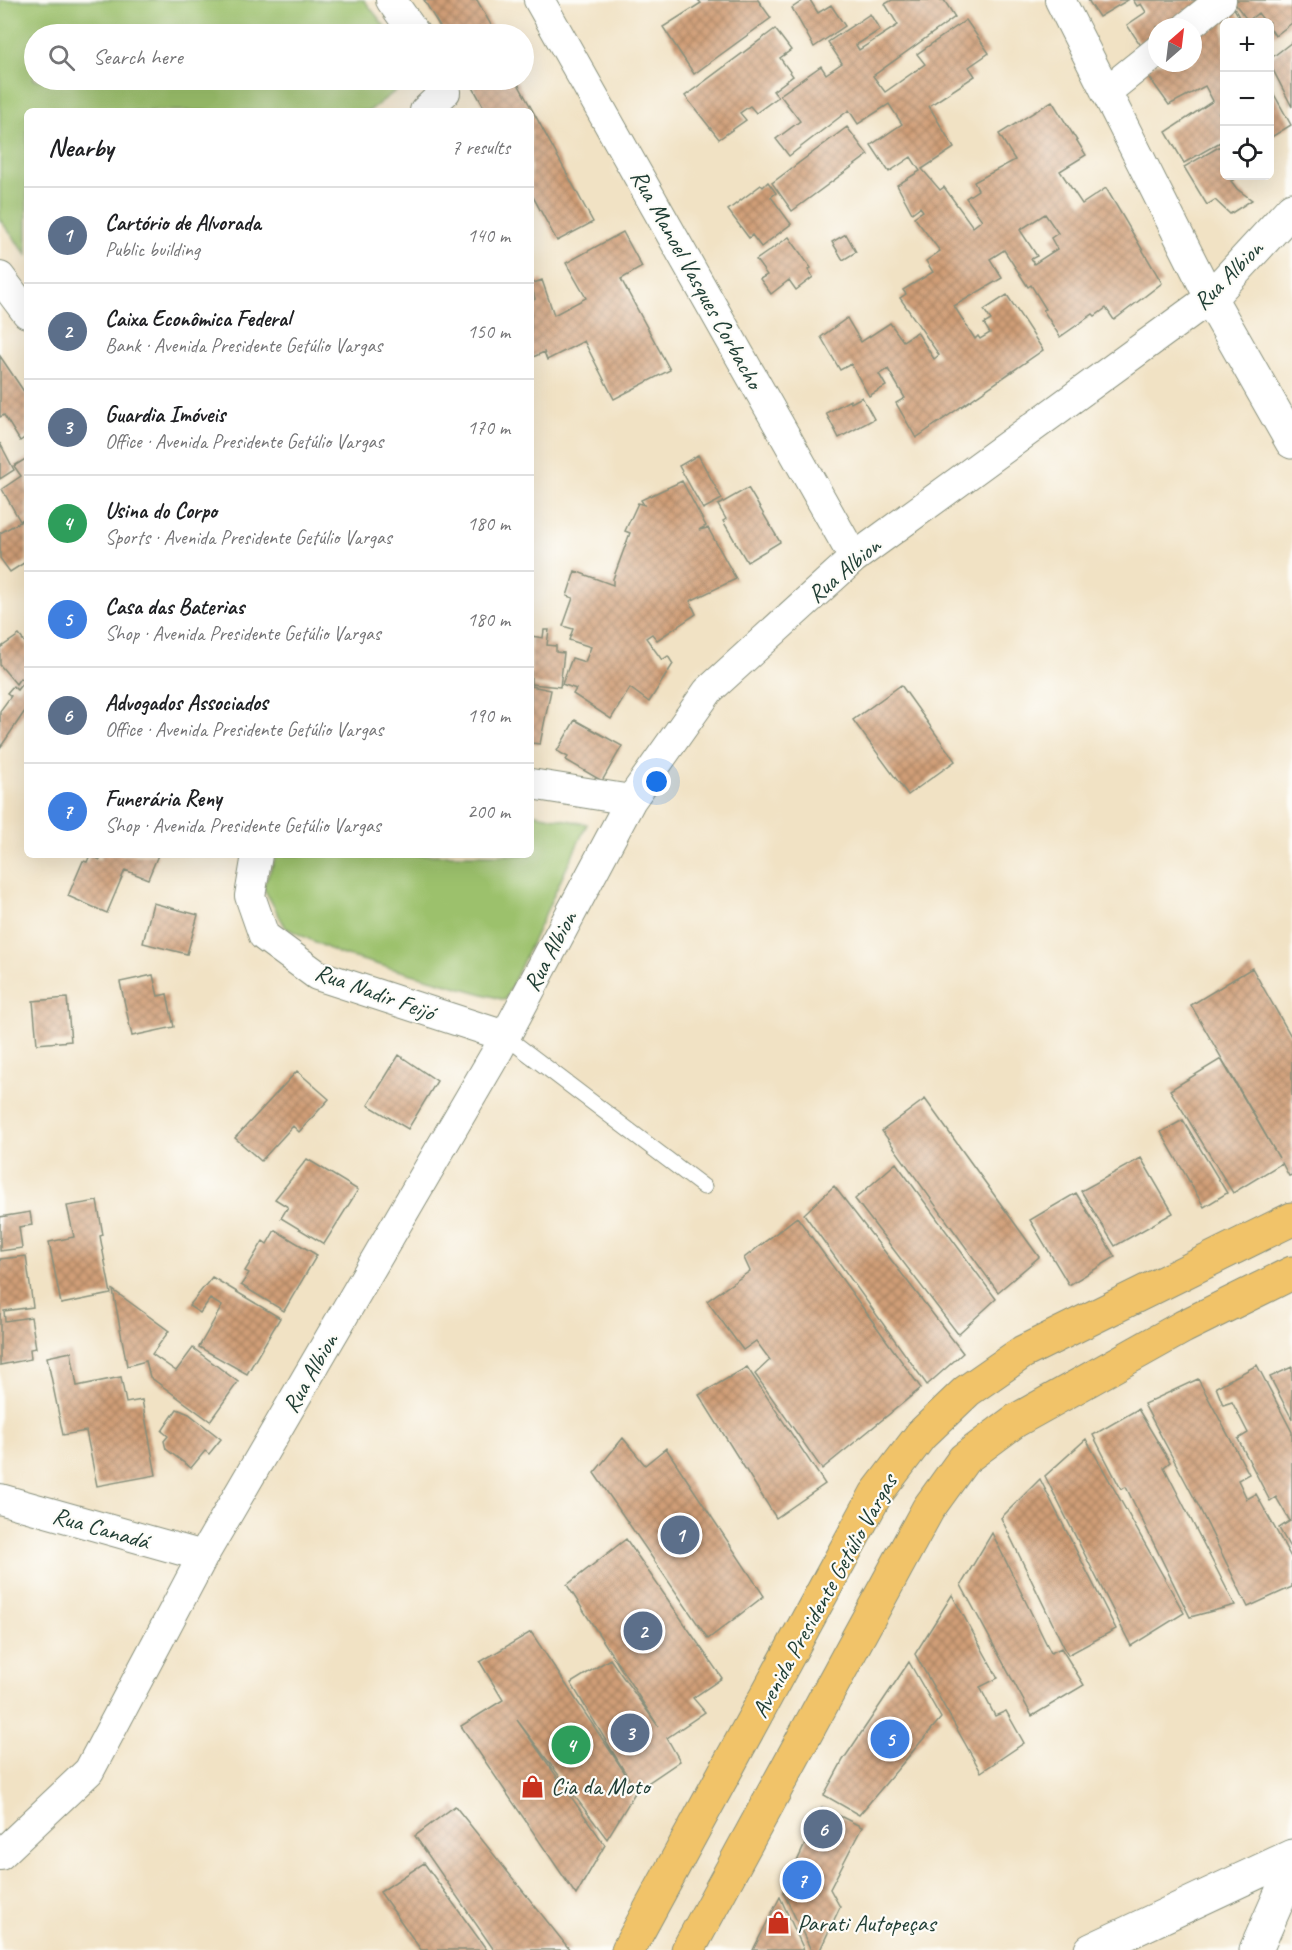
<!DOCTYPE html>
<html lang="en">
<head>
<meta charset="utf-8">
<style>
  body { margin:0; font-family:Caveat,sans-serif; background:#f6f6f6; color:#202124 }
  .controls { position:absolute; right:18px; top:18px; display:grid; overflow:hidden; border-radius:9px; box-shadow:0 6px 24px #0002 }
  .controls button { width:54px; height:54px; display:grid; place-items:center; padding:0; border:0; border-bottom:2px solid #e0e0e0; background:#fff; color:#202124; font:30px sans-serif }
  .compass { position:absolute; left:1148px; top:18px; width:54px; height:54px; border-radius:50%; background:#fff; box-shadow:0 6px 24px #0002; rotate:28deg }
  .you { position:absolute; left:657px; top:782px; width:21px; height:21px; margin:-15px; border:4px solid #fff; border-radius:50%; background:#1a73e8; box-shadow:0 0 0 9px #1a73e833 }
  .badge { display:grid; place-items:center; width:39px; height:39px; border-radius:50%; background:#b45309; color:#fff; font-size:20px; font-weight:700 }
  .pin { position:absolute; translate:-50% -50%; border:3px solid #fff; box-shadow:0 2px 6px #0006 }
  .list { margin:0; padding:0; list-style:none }
  h2 { display:flex; justify-content:space-between; align-items:center; height:78px; margin:0; padding:0 24px; font-size:26px }
  h2 small { font-size:20px; font-weight:400; color:#757577 }
  .list li { display:grid; grid-template-columns:39px 1fr auto; gap:18px; align-items:center; box-sizing:border-box; height:96px; padding:0 24px; border-top:2px solid #e0e0e0 }
  .list b { display:block; font-size:22px; white-space:nowrap }
  .list p { margin:0; font-size:20px; white-space:nowrap; color:#757577 }
  .list em { font-size:20px; font-style:normal; color:#757577 }
  .icon { flex:none; width:33px; height:33px; fill:none; stroke:currentColor; stroke-width:2; stroke-linecap:round; stroke-linejoin:round }
  .map { position:relative; flex:none; width:1292px; height:1950px; overflow:hidden }
  .search { position:absolute; background:#fff; box-shadow:0 6px 24px #0002; left:24px; top:24px; width:510px; height:66px; display:flex; align-items:center; gap:15px; box-sizing:border-box; padding:0 21px; border-radius:33px; color:#757577; font-size:22px }
  .panel { position:absolute; background:#fff; box-shadow:0 6px 24px #0002; left:24px; top:108px; width:510px; height:750px; border-radius:9px }
  .map>svg:first-child { display:block }
</style>
</head>
<body>
<div class="map">
<svg width="1292" height="1950" viewBox="0 0 1292 1950">
  <defs>
    <pattern id="building-cross-hatch" width="8" height="8" patternUnits="userSpaceOnUse" patternTransform="scale(1.5)"><rect width="8" height="8" fill="#d09e77"/><path d="M0 0l8 8M0 8l8-8" fill="none" stroke="#a88262"/></pattern>
  </defs>
  <rect width="100%" height="100%" fill="#fdfcf7"/>
  <filter id="ink" filterUnits="userSpaceOnUse"><feTurbulence type="fractalNoise" baseFrequency=".0167" numOctaves="2"/><feDisplacementMap in="SourceGraphic" scale="12" xChannelSelector="R" yChannelSelector="G"/><feConvolveMatrix kernelMatrix="1 2 1 2 8 2 1 2 1" color-interpolation-filters="sRGB"/></filter>
  <filter id="wash" filterUnits="userSpaceOnUse"><feTurbulence type="fractalNoise" baseFrequency=".008" numOctaves="4" result="noise"/><feDisplacementMap in="SourceGraphic" scale="24" xChannelSelector="R" yChannelSelector="G"/><feGaussianBlur stdDeviation="1.35" result="paint"/><feColorMatrix in="noise" values="0 0 0 0 0 0 0 0 0 0 0 0 0 0 0 0 0 1.4 0 .05"/><feComposite in="paint" operator="in"/></filter>
  <g filter="url(#wash)">
    <rect width="100%" height="100%" fill="#f1e2c4"/>
    <path fill="#9cc16c" stroke="#5e7f50" stroke-width="1.5" d="M0 0H364L391 34H34V80H410L369 111H27V255L0 220Z
      M531 813 587 824 505 1000 340 954 286 928 263 887 277 855H531Z"/>
    <g id="blocks">
      <path fill="url(#building-cross-hatch)" fill-rule="evenodd" d="M424 0H477L496 34H444Z
        M698 0H758L771 18 694 74 663 27 701 3Z
        M804 0H810L818 13 831 5 845 26 814 47 792 8Z
        M892 0H944L955 17 873 76 885 92 925 64 917 54 966 20 989 53 969 67 975 76 929 106 954 148 922 169 940 190 944 187 973 227 982 220 966 198 978 190 974 182 1015 160 999 134 1052 101 1086 155 1060 171 1082 204 1106 188 1162 283 1114 320 1106 308 1095 316 1093 314 1060 337 1043 310 1046 309 1031 285 1028 287 1004 250 990 259 1002 278 954 306 975 339 978 336 980 339 990 333 984 324 991 320 984 310 1007 295 1043 350 916 438 896 403 905 398 888 369 879 374 886 386 869 396 851 364 840 370 821 337 847 318 861 342 890 323 903 341 917 332 934 359 939 355 900 298 906 294 903 290 933 272 926 261 940 251 914 217 923 211 920 207 912 213 897 185 920 171 911 157 889 172 871 145 902 124 889 104 858 124 849 110 789 156 776 139 800 121 780 95 821 66 826 74 842 63 828 42 870 14 880 30 856 45 859 50 898 25 885 4ZM1045 214 1058 233 1051 238 1057 249 1034 264 1031 259 1037 256 1020 230Z
        M1088 0H1128L1099 17Z
        M1133 0H1211L1179 27H1157V44L1146 53 1127 25 1146 12 1141 4 1137 6Z
        M1232 0H1292V23L1275 36 1270 28V22H1265L1258 13 1248 21Z
        M1231 3 1242 22H1224V110L1219 113 1224 122V140L1184 163 1166 132 1213 101 1205 86 1169 105 1144 70 1157 63H1193V32Z
        M775 29 791 50 780 58 793 76 773 91 778 97 756 113 750 106 740 113 746 120 719 139 685 96Z
        M1292 42V107L1270 64V59Z
        M469 80H516L593 222 557 241 531 193V111H486Z
        M1270 87 1291 125 1270 138Z
        M847 127 868 155 792 211 772 183Z
        M1224 144V176H1240L1231 181 1237 189 1252 200 1230 214 1215 200 1207 205 1184 167Z
        M768 182 776 193 771 197 791 224 761 247 752 235 749 238 728 210 761 185 763 187Z
        M623 232 642 267 621 279 670 370 614 399 584 341 547 360 544 352 531 358V301L535 299 531 284 542 280 554 315 586 298 566 263Z
        M846 234 856 252 843 260 832 242Z
        M789 237 811 268 808 270 813 277 796 290 789 280 771 294 760 279 767 275 756 260Z
        M0 356 27 396V436L20 441 4 415 0 417Z
        M862 397 874 419 839 438 826 413 850 400 851 403Z
        M0 443 14 470 0 479Z
        M698 455 722 499 703 509 679 466Z
        M27 458V516L20 521 2 489 21 476 14 466Z
        M682 481 706 526 699 530 708 528 736 579 690 601 696 614 657 640 652 634 646 638 662 660 668 656 673 664 649 702 630 688 611 719 573 694 576 689 562 684 572 658 585 662 591 647 569 640 573 629 563 626 573 598 567 596 575 571 613 585V579L630 533 625 531 638 503 644 505 641 500Z
        M748 488 780 542 747 562 723 521 726 519 718 505Z
        M27 518V561L10 572 0 558V533Z
        M544 630H549L547 645 556 646V652L564 653 560 687 531 684V636L543 638Z
        M19 635 27 645V708L0 748V711L11 696 7 693 13 686 17 690 24 681 20 678 16 684 0 665V648Z
        M901 685 955 761 908 795 853 720Z
        M531 686 551 690 540 744 531 743Z
        M575 720 622 746 602 781 566 760 568 757 557 751Z
        M90 855 100 860 102 855H158L148 879 125 870 107 913 68 896 83 861 87 862Z
        M153 903 198 915 187 954 143 943Z
        M1252 968 1292 1038V1175L1289 1176 1282 1163 1233 1193 1170 1090 1221 1059 1279 1158 1191 1005Z
        M153 975 158 996 167 994 174 1027 132 1036 120 982Z
        M67 998 71 1041 37 1044 33 1001Z
        M399 1055 437 1081 408 1129 368 1105Z
        M297 1071 329 1099 299 1132 293 1126 261 1161 235 1138Z
        M925 1099 1039 1257 998 1292 882 1131Z
        M1183 1120 1227 1193 1204 1207 1161 1132Z
        M1141 1158 1173 1213 1115 1246 1081 1191Z
        M307 1159 358 1190 324 1244 281 1218 288 1207 275 1199Z
        M896 1163 996 1299 958 1334 855 1199Z
        M834 1186 963 1353 927 1385 804 1214Z
        M1076 1193 1115 1257 1069 1285 1030 1220Z
        M97 1201 103 1235 100 1236 111 1294 61 1304 49 1242 74 1237 67 1206Z
        M30 1212 32 1225 19 1227 22 1248 0 1251V1217Z
        M797 1217 921 1388 822 1469 755 1374 770 1360 756 1341 743 1350 707 1301 750 1271 744 1258Z
        M275 1230 317 1255 284 1311 241 1285 249 1273 245 1271 263 1241 267 1244Z
        M26 1256 33 1307 4 1311 5 1321 31 1317 36 1348 30 1349 31 1359 0 1365V1259Z
        M212 1277 280 1318 247 1374 199 1347 222 1306 210 1299 200 1313 189 1306Z
        M113 1290 169 1331 152 1354 176 1371 193 1348 238 1382 210 1421 150 1377 146 1361 127 1366Z
        M71 1352 77 1386 121 1377 126 1403 142 1400 156 1475 97 1486 86 1431 63 1435 47 1357Z
        M1257 1365 1292 1432V1551L1279 1528 1290 1521 1276 1497 1270 1501 1238 1439 1248 1433 1232 1402 1223 1405 1216 1387Z
        M747 1367 825 1484 776 1518 699 1395Z
        M1292 1367V1419L1270 1377Z
        M1198 1379 1249 1474 1238 1480 1247 1499 1256 1494 1292 1559V1587L1248 1607 1198 1505 1144 1404Z
        M177 1409 189 1414 221 1439 209 1454 205 1451 191 1468 166 1449 164 1441 168 1436 162 1431Z
        M1138 1409 1170 1462 1164 1467 1235 1605 1190 1617 1126 1487 1121 1489 1093 1435Z
        M623 1438 645 1465 666 1448 764 1596 708 1639 594 1473Z
        M1086 1439 1184 1613 1131 1646 1045 1476Z
        M1040 1479 1116 1629 1068 1655 1001 1518Z
        M992 1533 1051 1653 1061 1648 1084 1685 1032 1716 961 1585Z
        M626 1539 722 1678 693 1698 705 1712 667 1738 680 1761 636 1791 607 1839 517 1720 605 1845 576 1895 461 1726 503 1700 480 1662 531 1632 629 1779 571 1683 610 1659 658 1726 567 1585Z
        M952 1595 998 1678 980 1687 995 1716 1006 1711 1024 1743 981 1772 915 1654Z
        M909 1662 941 1718 859 1815 824 1795 843 1760Z
        M455 1806 570 1950H494L415 1836Z
        M822 1807 862 1827 830 1889 840 1907 820 1950H811L783 1892Z
        M424 1863 487 1950H421L380 1892Z
        M780 1897 804 1950H753Z"/>
    </g>
  </g>
  <g filter="url(#ink)">
    <use href="#blocks" fill-opacity="0" stroke="#88907c" stroke-width="1.5"/>
    <g fill="none" stroke-linecap="round" stroke-linejoin="round">
      <defs>
        <path id="service" d="M505 1036 704 1187"/>
        <path id="minor" d="M391 0 415 34
          M539 0 854 558
          M1187 27 1221 0
          M1106 92 1157 51
          M425 111 445 92 443 80
          M0 277 27 313
          M531 784 631 800
          M257 855 250 896 264 936 317 975 505 1036
          M0 1499 203 1556
          M0 1855 89 1771 203 1556 498 1050 631 800 708 691 854 558 1210 298 1060 0"/>
        <path id="tertiary" d="M1292 209 1210 298 1292 442
          M1091 1950 1292 1856
          M1256 1950 1292 1868"/>
        <path id="primary" d="M628 1950 876 1494 921 1435 967 1391 1023 1352 1292 1219
          M688 1950 928 1509 964 1459 1015 1421 1183 1327 1292 1273"/>
      </defs>
      <use href="#service" stroke="#88907c" stroke-width="17"/>
      <use href="#minor" stroke="#88907c" stroke-width="32"/>
      <use href="#tertiary" stroke="#88907c" stroke-width="35"/>
      <use href="#primary" stroke="#88907c" stroke-width="35"/>
      <use href="#service" stroke="#fff" stroke-width="15"/>
      <use href="#minor" stroke="#fff" stroke-width="30"/>
      <use href="#tertiary" stroke="#fff" stroke-width="33"/>
      <use href="#primary" stroke="#f1c369" stroke-width="33"/>
    </g>
  </g>
  <defs>
    <symbol id="shop-bare" viewBox="-9 -9 18 18"><path d="M-5-2.5h2.3a2.7 3.5 0 0 1 5.4 0H5L5.5 6h-11ZM-1.5-2.5h3a1.5 2.3 0 0 0-3 0Z" fill="#c8321e" stroke="#fdfcf7" stroke-width="2.5" paint-order="stroke"/></symbol>
  </defs>
  <g fill-rule="evenodd">
    <use href="#shop-bare" x="516" y="1770" width="33" height="33"/>
    <use href="#shop-bare" x="762" y="1906" width="33" height="33"/>
  </g>
  <g text-anchor="middle" stroke-width="4.5" stroke-linejoin="round" paint-order="stroke">
    <g font-size="24" fill="#1f3d34" stroke="#fdfcf7">
      <text transform="translate(1228 275) rotate(-45)" y="8">Rua Albion</text>
      <text transform="translate(697 279) rotate(61)" y="8">Rua Manoel Vasques Corbacho</text>
      <text transform="translate(844 570) rotate(-40)" y="8">Rua Albion</text>
      <text transform="translate(550 951) rotate(-62)" y="8">Rua Albion</text>
      <text transform="translate(375 992) rotate(20)" y="8">Rua Nadir Feijó</text>
      <text transform="translate(310 1373) rotate(-60)" y="8">Rua Albion</text>
      <text transform="translate(101 1528) rotate(16)" y="8">Rua Canadá</text>
      <text transform="translate(824 1596) rotate(-61)" y="8">Avenida Presidente Getúlio Vargas</text>
    </g>
    <g font-size="24" fill="#1f3d34" stroke="#fdfcf7" text-anchor="start">
      <text x="551" y="1794">Cia da Moto</text>
      <text x="797" y="1931">Parati Autopeças</text>
    </g>
  </g>
</svg>
<div class="controls">
<button>+</button>
<button>−</button>
<button><svg class="icon" aria-label="locate" viewBox="0 0 24 24"><circle cx="12" cy="12" r="6"/><path d="M12 2v4M12 18v4M2 12h4M18 12h4"/></svg></button>
</div>
<svg class="compass" viewBox="-18 -18 36 36"><path d="M0-13l5 13h-10z" fill="#e53935"/><path d="M0 13l5-13h-10z" fill="#757577"/></svg>
<div class="you"></div>
<div class="pin badge" style="left:680px;top:1535px;background:#5c6f8a">1</div>
<div class="pin badge" style="left:643px;top:1631px;background:#5c6f8a">2</div>
<div class="pin badge" style="left:630px;top:1733px;background:#5c6f8a">3</div>
<div class="pin badge" style="left:571px;top:1745px;background:#2e9e5b">4</div>
<div class="pin badge" style="left:890px;top:1739px;background:#3f7fe0">5</div>
<div class="pin badge" style="left:823px;top:1829px;background:#5c6f8a">6</div>
<div class="pin badge" style="left:802px;top:1880px;background:#3f7fe0">7</div>
<div class="search"><svg class="icon" aria-label="search" viewBox="0 0 24 24"><circle cx="10" cy="10" r="6"/><path d="M15 15l6 6"/></svg>Search here</div>
<section class="panel">
<h2>Nearby<small>7 results</small></h2>
<ul class="list">
<li><span class="badge" style="background:#5c6f8a">1</span><div><b>Cartório de Alvorada</b><p>Public building</p></div><em>140 m</em></li>
<li><span class="badge" style="background:#5c6f8a">2</span><div><b>Caixa Econômica Federal</b><p>Bank · Avenida Presidente Getúlio Vargas</p></div><em>150 m</em></li>
<li><span class="badge" style="background:#5c6f8a">3</span><div><b>Guardia Imóveis</b><p>Office · Avenida Presidente Getúlio Vargas</p></div><em>170 m</em></li>
<li><span class="badge" style="background:#2e9e5b">4</span><div><b>Usina do Corpo</b><p>Sports · Avenida Presidente Getúlio Vargas</p></div><em>180 m</em></li>
<li><span class="badge" style="background:#3f7fe0">5</span><div><b>Casa das Baterias</b><p>Shop · Avenida Presidente Getúlio Vargas</p></div><em>180 m</em></li>
<li><span class="badge" style="background:#5c6f8a">6</span><div><b>Advogados Associados</b><p>Office · Avenida Presidente Getúlio Vargas</p></div><em>190 m</em></li>
<li><span class="badge" style="background:#3f7fe0">7</span><div><b>Funerária Reny</b><p>Shop · Avenida Presidente Getúlio Vargas</p></div><em>200 m</em></li>
</ul>
</section>
</div>
</body>
</html>
